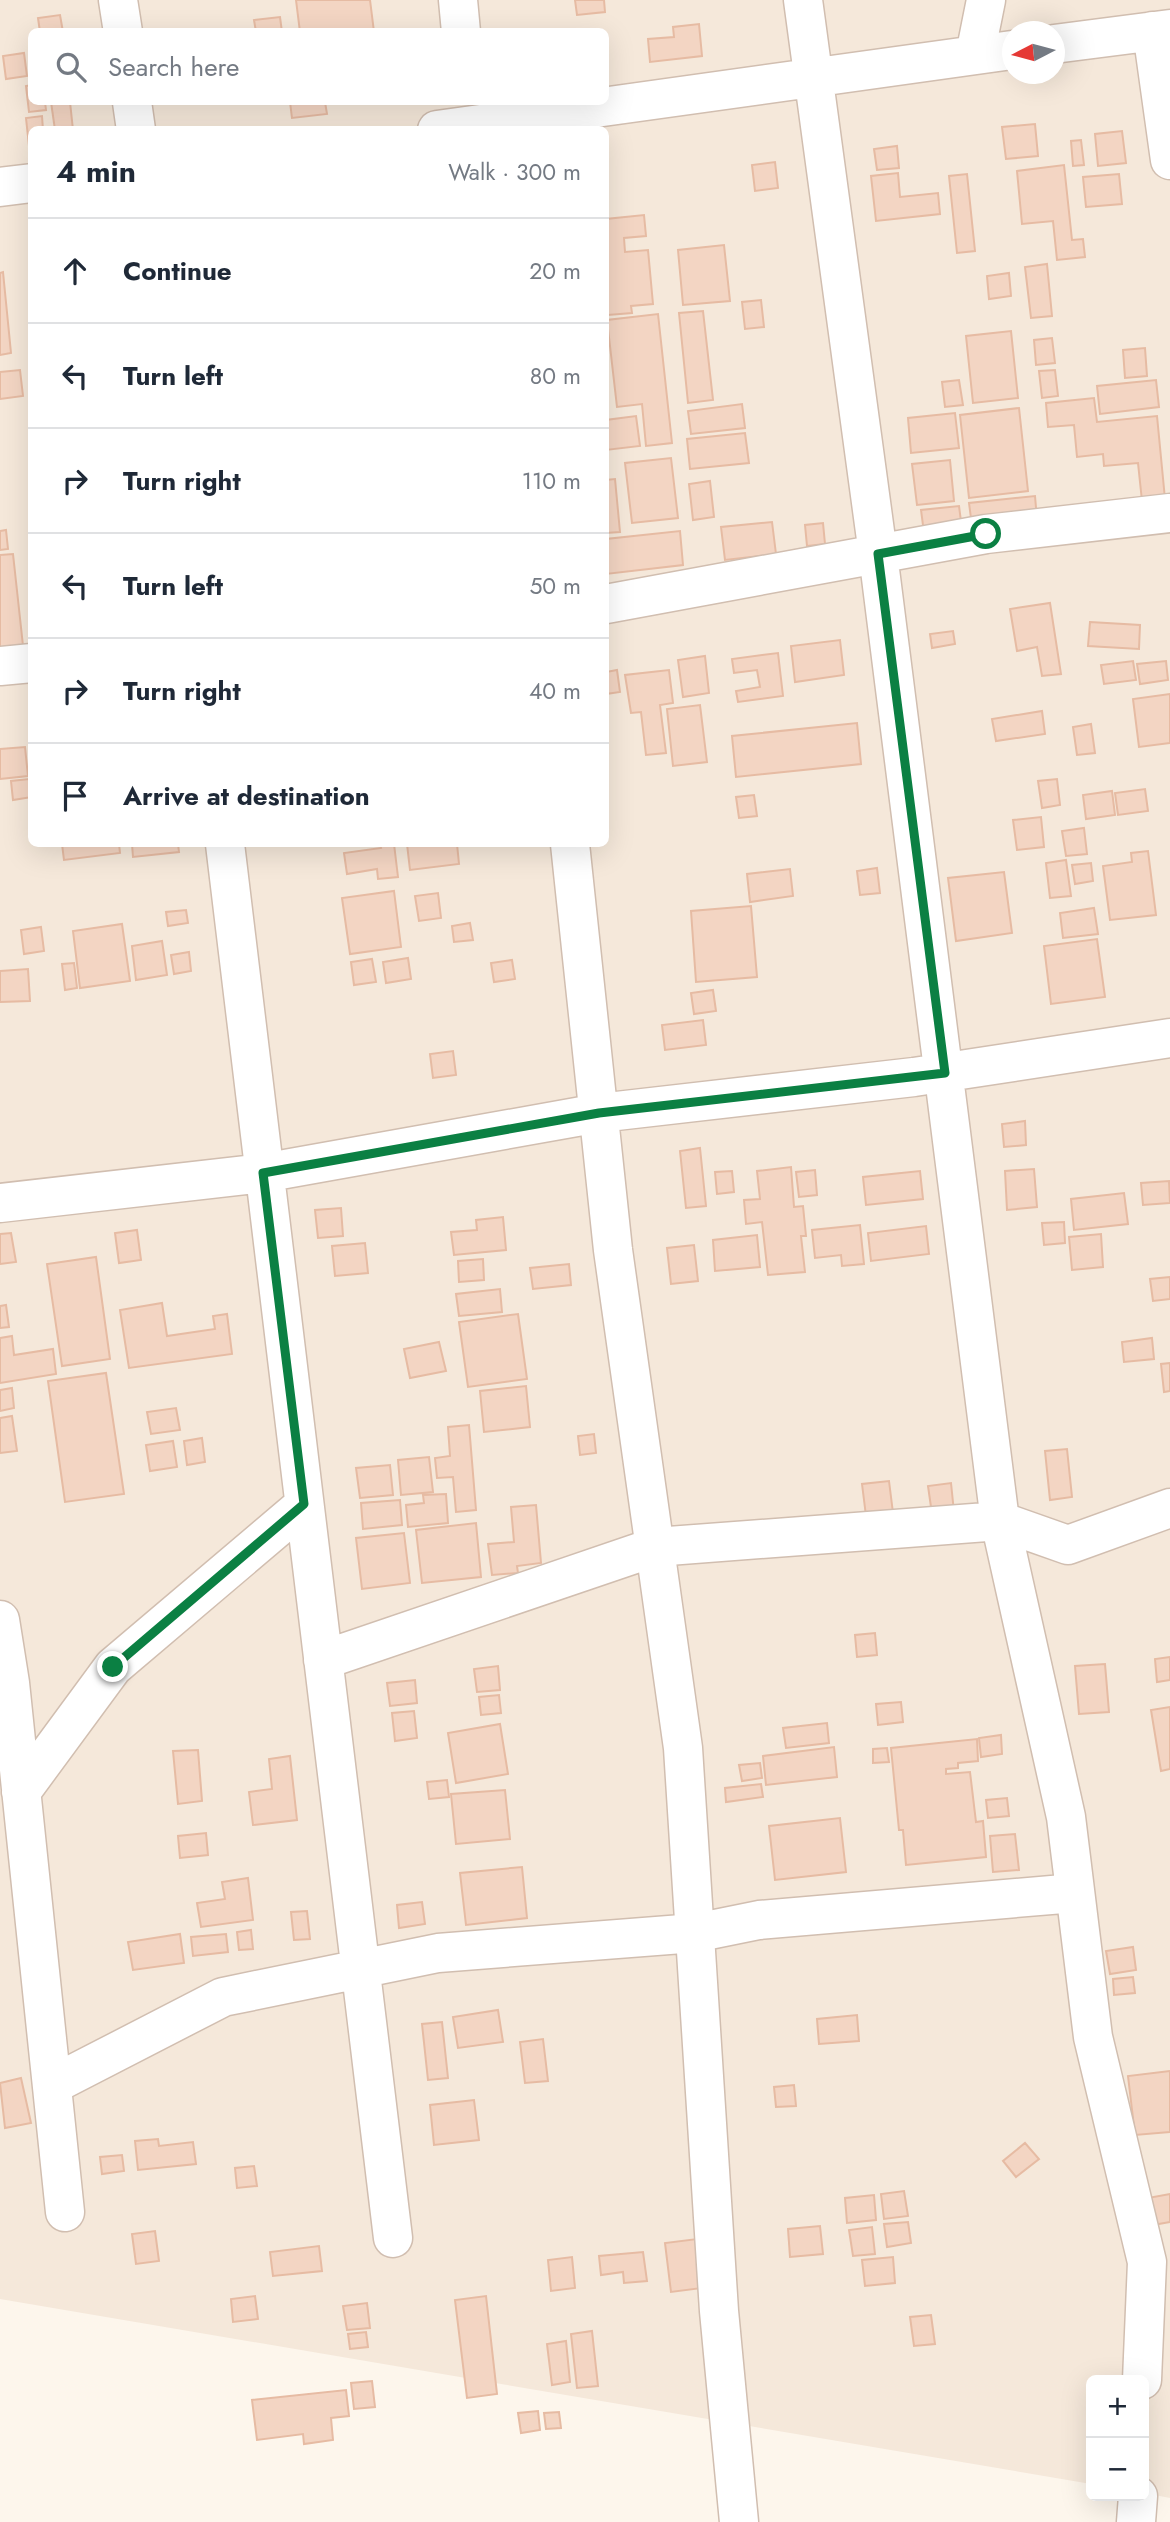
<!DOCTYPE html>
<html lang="en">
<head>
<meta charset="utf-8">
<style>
  body { margin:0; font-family:Jost,sans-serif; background:#f2f2f3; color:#1f2937 }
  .controls { position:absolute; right:21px; bottom:21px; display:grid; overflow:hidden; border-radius:10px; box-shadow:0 7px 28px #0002 }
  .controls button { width:63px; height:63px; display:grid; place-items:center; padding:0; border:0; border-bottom:2px solid #e0e1e3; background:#fff; color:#1f2937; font:35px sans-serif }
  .compass { position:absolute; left:1002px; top:21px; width:63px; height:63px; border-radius:50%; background:#fff; box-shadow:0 7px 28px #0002; rotate:264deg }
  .stop { position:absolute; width:21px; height:21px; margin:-16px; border:5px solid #0b8043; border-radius:50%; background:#fff }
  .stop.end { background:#0b8043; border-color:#fff; box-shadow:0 2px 7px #0008 }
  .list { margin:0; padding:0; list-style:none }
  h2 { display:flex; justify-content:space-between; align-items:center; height:91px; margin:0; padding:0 28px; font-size:30px }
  h2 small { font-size:23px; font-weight:400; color:#747a83 }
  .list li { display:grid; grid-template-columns:46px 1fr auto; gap:21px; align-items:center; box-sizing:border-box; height:105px; padding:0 28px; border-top:2px solid #e0e1e3 }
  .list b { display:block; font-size:26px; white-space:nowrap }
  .list em { font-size:23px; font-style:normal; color:#747a83 }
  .icon { flex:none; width:38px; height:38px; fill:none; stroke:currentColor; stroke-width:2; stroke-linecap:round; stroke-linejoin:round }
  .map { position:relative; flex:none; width:1170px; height:2522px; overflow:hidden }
  .search { position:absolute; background:#fff; box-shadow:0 7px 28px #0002; left:28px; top:28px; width:581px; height:77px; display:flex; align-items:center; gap:18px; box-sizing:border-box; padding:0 24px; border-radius:10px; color:#747a83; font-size:26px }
  .panel { position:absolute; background:#fff; box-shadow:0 7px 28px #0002; left:28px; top:126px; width:581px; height:721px; border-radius:10px }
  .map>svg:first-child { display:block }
</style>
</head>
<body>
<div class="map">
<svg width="1170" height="2522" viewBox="0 0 1170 2522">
  <rect width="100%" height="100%" fill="#fdf6ec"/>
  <path fill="#f5e8da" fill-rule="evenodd" d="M0 0H1170V2498L1144 2493V2380H1091V2484L0 2299ZM32 32H606V102H32ZM1012 32H1054V74H1012ZM32 130H606V844H32Z"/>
  <path fill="#f3d5c3" stroke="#e6bba3" stroke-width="2" d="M296 0H370L374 32H300Z
    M575 0H604L605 12 577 15Z
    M60 15 63 32H40L38 18Z
    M280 17 282 32H256L254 20Z
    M699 24 702 56 650 62 648 39 674 37 673 27Z
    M24 53 27 76 6 79 3 56Z
    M32 85V102H45L46 110 29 112 26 86Z
    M51 102H70L73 130H55Z
    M290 102H325L327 114 292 118Z
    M42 116 43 130H32L29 146 26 118Z
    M1035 124 1038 156 1006 159 1002 127Z
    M1122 131 1126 163 1098 166 1095 134Z
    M1081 140 1084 165 1073 166 1071 141Z
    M897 146 899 168 877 170 874 149Z
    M775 162 778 188 755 191 752 165Z
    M1064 165 1072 240 1083 239 1085 257 1057 260 1053 221 1022 224 1017 171Z
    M898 173 900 197 938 193 940 214 876 221 871 176Z
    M967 174 975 251 957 253 949 176Z
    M1119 174 1122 204 1086 207 1083 177Z
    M644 215 646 236 624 238 625 252 648 250 653 304 631 306 632 313 608 315 606 219Z
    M724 245 730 301 683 305 678 250Z
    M1047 264 1052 316 1031 318 1025 267Z
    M3 272 11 353 0 355V273Z
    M1009 273 1011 296 989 299 987 276Z
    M761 300 764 327 745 329 742 302Z
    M703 311 713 400 688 403 679 313Z
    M658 314 672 443 646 446 642 404 617 407 607 320Z
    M1011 331 1018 398 973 403 966 336Z
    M1052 338 1055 363 1036 365 1034 340Z
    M1145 348 1147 376 1125 378 1123 350Z
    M20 370 23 396 0 399V372Z
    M1055 370 1058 396 1042 398 1039 371Z
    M959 380 963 405 945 407 942 382Z
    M1156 380 1159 407 1100 414 1097 386Z
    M1094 398 1097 422 1157 416 1165 499 1142 501 1138 463 1104 466 1103 454 1077 457 1074 425 1048 427 1046 403Z
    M742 404 745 428 691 434 688 411Z
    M1019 408 1028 491 969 498 960 415Z
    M955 413 959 448 911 453 908 418Z
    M636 416 640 446 606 450V420Z
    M745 433 749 463 690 469 687 439Z
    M671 458 678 518 632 523 625 463Z
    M950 460 954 501 917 505 912 464Z
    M615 479 620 532 606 533V480Z
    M710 481 714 517 693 520 689 484Z
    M1035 496 1037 519 972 526 969 503Z
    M959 506 962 529 924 533 921 510Z
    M772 522 776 554 725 560 721 527Z
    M823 523 825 544 807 546 805 525Z
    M6 530 8 549 0 550V531Z
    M680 531 683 565 606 574V539Z
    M13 554 24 655 0 658V555Z
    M1050 603 1061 674 1042 676 1037 647 1017 651 1010 609Z
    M1090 622 1140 625 1139 649 1088 646Z
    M953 631 955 644 932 648 930 634Z
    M840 640 844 675 795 682 791 646Z
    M778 653 783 696 738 702 736 691 760 687 757 670 734 673 732 659Z
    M705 656 709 693 683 697 678 660Z
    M1133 661 1136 680 1104 684 1101 665Z
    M1166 661 1168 680 1140 684 1137 664Z
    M617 670 620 692 606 694V672Z
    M669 670 673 703 660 705 666 753 646 755 641 712 631 713 625 675Z
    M1170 694V743L1139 747 1133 699Z
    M700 705 707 762 673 766 667 709Z
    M1042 711 1045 734 996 741 992 719Z
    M857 723 861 764 736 777 732 736Z
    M1091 724 1095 753 1077 755 1073 727Z
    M25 747 28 776 0 779V749Z
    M29 779 32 797 13 800 11 781Z
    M1057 779 1060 805 1042 808 1038 781Z
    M1145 789 1148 811 1118 815 1115 793Z
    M1112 791 1115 815 1086 819 1083 795Z
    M754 795 757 816 739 818 736 797Z
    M1041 817 1044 847 1017 850 1013 820Z
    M1084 828 1087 854 1066 856 1062 831Z
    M62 844H119L120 853 64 860Z
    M132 844H178L179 852 133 857Z
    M380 844H394L398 877 378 879 377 869 347 874 344 853 381 848Z
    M407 844H457L459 864 410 870Z
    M1148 851 1156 915 1110 920 1103 866 1132 862 1131 853Z
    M1066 860 1071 896 1050 898 1046 863Z
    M1091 863 1093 881 1075 884 1072 865Z
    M877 868 880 893 860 895 857 871Z
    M790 869 793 896 750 902 747 874Z
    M1004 872 1012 933 956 941 948 878Z
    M394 891 401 947 350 954 342 898Z
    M438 893 441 918 419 921 415 896Z
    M751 906 757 977 696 982 691 911Z
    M1094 908 1098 934 1063 938 1060 913Z
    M186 910 188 923 168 926 166 912Z
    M470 923 473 940 454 942 452 926Z
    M122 924 130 981 80 988 73 931Z
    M41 927 44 951 24 954 21 930Z
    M1097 939 1105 997 1051 1004 1044 946Z
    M162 941 167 975 136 980 132 946Z
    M189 952 191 971 174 974 171 955Z
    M408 958 411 979 386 983 383 962Z
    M372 959 376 982 354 985 351 962Z
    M512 960 515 979 494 982 491 963Z
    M74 963 77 988 65 990 62 964Z
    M28 969 30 1001 0 1002V971Z
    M713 990 716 1011 694 1014 691 993Z
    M703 1020 706 1045 665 1050 662 1025Z
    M453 1051 456 1075 433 1078 430 1054Z
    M1025 1121 1026 1145 1004 1147 1002 1124Z
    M700 1148 706 1206 686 1208 680 1151Z
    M791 1167 794 1207 803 1206 806 1236H801L805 1272 768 1275 762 1222 746 1224 744 1200 760 1199 757 1171Z
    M1034 1169 1037 1207 1007 1210 1005 1171Z
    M815 1170 817 1195 799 1197 796 1172Z
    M732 1171 734 1192 717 1194 715 1172Z
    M920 1171 923 1199 866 1205 863 1177Z
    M1169 1181 1170 1203 1143 1205 1141 1183Z
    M1124 1193 1128 1224 1074 1230 1071 1199Z
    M341 1208 343 1236 318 1238 315 1210Z
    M503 1217 506 1250 454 1255 451 1232 477 1230 476 1220Z
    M1064 1222 1065 1243 1044 1245 1042 1223Z
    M860 1225 864 1264 842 1266 841 1255 815 1258 812 1230Z
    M926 1226 929 1254 871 1261 868 1233Z
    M137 1230 141 1260 119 1263 115 1233Z
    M11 1233 16 1262 0 1264V1234Z
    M1101 1234 1103 1267 1072 1270 1069 1237Z
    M757 1235 760 1267 715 1271 713 1240Z
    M365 1243 368 1273 335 1276 332 1246Z
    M694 1245 698 1281 671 1284 667 1248Z
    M96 1257 110 1359 62 1366 47 1264Z
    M483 1259 484 1280 459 1282 458 1261Z
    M569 1264 571 1285 533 1289 530 1268Z
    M1170 1277V1299L1153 1301 1150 1279Z
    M500 1289 502 1312 459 1316 456 1294Z
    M162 1303 167 1336 215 1329 213 1316 227 1314 232 1354 129 1368 120 1310Z
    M6 1305 9 1327 0 1328V1306Z
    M518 1314 527 1379 468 1387 459 1322Z
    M12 1336 14 1355 53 1349 56 1374 0 1383V1338Z
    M1152 1338 1154 1359 1124 1362 1122 1342Z
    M439 1342 446 1371 410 1378 404 1349Z
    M1170 1363V1391L1164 1392 1161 1364Z
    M106 1373 124 1494 65 1502 48 1381Z
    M526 1386 530 1427 484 1432 480 1391Z
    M12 1388 14 1408 0 1411V1390Z
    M176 1408 180 1430 151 1434 147 1412Z
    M12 1416 17 1451 0 1453V1418Z
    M469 1425 476 1510 456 1512 453 1477 437 1478 435 1458 450 1456 448 1427Z
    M594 1434 596 1453 580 1455 578 1436Z
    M202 1438 205 1462 187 1465 184 1441Z
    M173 1441 177 1467 150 1471 146 1445Z
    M1067 1449 1072 1497 1050 1500 1045 1451Z
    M429 1457 433 1492 401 1495 398 1460Z
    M390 1465 393 1495 360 1498 356 1468Z
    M889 1481 893 1513 866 1516 862 1484Z
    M951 1483 954 1512 932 1514 928 1486Z
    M446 1494 448 1523 408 1527 406 1505 424 1503 423 1495Z
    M400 1500 402 1525 363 1529 361 1503Z
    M536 1505 541 1563 517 1566 518 1573 492 1575 488 1544 514 1542 511 1507Z
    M476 1523 481 1577 422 1583 416 1530Z
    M404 1533 410 1583 362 1589 356 1538Z
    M875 1633 877 1655 857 1657 855 1635Z
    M1170 1657V1680L1157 1682 1155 1659Z
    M1105 1664 1109 1712 1079 1714 1075 1666Z
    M498 1666 500 1690 477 1692 474 1669Z
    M415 1680 417 1703 390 1706 387 1683Z
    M499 1695 501 1713 481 1715 479 1697Z
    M901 1702 903 1722 878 1725 876 1704Z
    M1170 1707V1769L1161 1771 1151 1710Z
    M414 1711 417 1738 395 1741 392 1713Z
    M827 1723 829 1743 786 1748 783 1728Z
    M500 1724 508 1774 456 1783 448 1733Z
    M1001 1735 1002 1754 981 1757 979 1738Z
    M977 1739 978 1761 958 1763V1768L946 1769V1774L970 1772 976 1822 983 1821 986 1857 906 1865 903 1830H899L891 1748Z
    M834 1747 837 1777 766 1785 763 1756Z
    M887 1748 889 1762 873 1763V1749Z
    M198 1750 202 1801 178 1804 173 1751Z
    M290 1756 297 1820 253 1825 249 1792 272 1789 269 1759Z
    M760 1763 762 1778 742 1781 739 1765Z
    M447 1780 449 1797 429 1799 427 1782Z
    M761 1784 763 1797 726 1802 725 1788Z
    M505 1790 510 1839 456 1844 451 1794Z
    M1007 1798 1009 1816 988 1818 986 1800Z
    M840 1818 846 1872 775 1880 769 1826Z
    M206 1833 208 1855 180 1858 178 1836Z
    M1015 1834 1019 1870 993 1872 990 1836Z
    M522 1867 527 1918 466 1925 460 1873Z
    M248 1878 253 1920 201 1927 197 1903 225 1899 222 1882Z
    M422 1902 425 1924 399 1928 397 1905Z
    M307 1911 310 1939 294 1940 291 1912Z
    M251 1930 253 1949 239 1950 237 1932Z
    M180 1934 184 1963 133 1970 128 1942Z
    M226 1934 228 1952 193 1956 191 1937Z
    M1133 1947 1136 1970 1110 1974 1106 1951Z
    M1133 1977 1135 1993 1114 1995 1113 1979Z
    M498 2010 503 2042 458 2048 453 2017Z
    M857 2015 859 2041 819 2044 817 2019Z
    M442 2022 448 2078 428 2080 422 2024Z
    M543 2039 548 2081 525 2083 520 2042Z
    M1170 2071V2132L1135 2135 1128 2076Z
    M21 2078 31 2123 5 2128 0 2083Z
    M794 2085 796 2106 776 2107 774 2087Z
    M474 2100 479 2140 434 2145 430 2105Z
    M158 2139 159 2146 193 2142 196 2164 138 2170 135 2141Z
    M1025 2143 1039 2159 1016 2177 1003 2161Z
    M122 2155 124 2171 102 2174 100 2157Z
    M254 2166 257 2186 237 2188 235 2168Z
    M904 2191 908 2216 884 2219 881 2194Z
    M1170 2194V2222L1153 2225 1148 2198Z
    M874 2195 876 2220 847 2223 845 2198Z
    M908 2222 911 2243 887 2247 884 2224Z
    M820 2226 823 2254 790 2257 788 2229Z
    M872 2227 875 2254 853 2256 849 2230Z
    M155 2231 159 2261 136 2264 132 2234Z
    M705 2238 710 2287 671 2292 665 2243Z
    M319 2246 322 2271 273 2276 270 2252Z
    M643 2252 647 2281 624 2283 623 2272 601 2275 599 2256Z
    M572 2257 575 2288 551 2291 548 2260Z
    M893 2257 895 2283 865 2286 862 2260Z
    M255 2296 258 2319 233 2322 231 2299Z
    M486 2296 497 2394 467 2398 455 2300Z
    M367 2303 370 2328 347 2330 343 2306Z
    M931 2315 935 2344 914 2346 910 2317Z
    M592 2331 598 2386 577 2388 571 2334Z
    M366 2332 368 2347 350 2349 348 2334Z
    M566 2341 570 2382 552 2385 547 2344Z
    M372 2381 375 2407 354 2409 351 2383Z
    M346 2390 349 2416 331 2418 333 2440 304 2444 303 2434 257 2440 252 2400Z
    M538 2411 540 2430 521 2433 518 2413Z
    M559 2412 561 2428 546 2429 544 2413Z"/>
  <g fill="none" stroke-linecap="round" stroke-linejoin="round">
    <defs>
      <path id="street" d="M118 0 123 32
        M458 0 461 32
        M803 0 878 554 1000 1521 1066 1817 1093 2037 1147 2262 1142 2380
        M1152 31 1170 160
        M1054 44 1170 29
        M975 55 986 0
        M132 102 136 130
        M437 130 1012 50
        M0 187 32 183
        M606 604 986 534 1170 513
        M0 666 32 663
        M225 844 393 2238
        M570 844 613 1250 683 1748 719 2311 739 2522
        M0 1203 263 1173 599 1113 914 1077 1170 1038
        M0 1620 10 1683 65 2212
        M323 1660 655 1547 1000 1521 1068 1545 1170 1508
        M21 1792 113 1667 304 1505
        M52 2085 223 1997 438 1953 695 1933 759 1920 1075 1893
        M1136 2522 1138 2496"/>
    </defs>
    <use href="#street" stroke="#d1beb0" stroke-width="41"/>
    <use href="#street" stroke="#fff" stroke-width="38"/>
  </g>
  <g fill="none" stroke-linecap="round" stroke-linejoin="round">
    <path stroke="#0b8043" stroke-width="9" d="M113 1667 304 1504 263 1173 599 1113 945 1073 878 554 986 534"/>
  </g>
</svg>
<div class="controls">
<button>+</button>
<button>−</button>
</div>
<svg class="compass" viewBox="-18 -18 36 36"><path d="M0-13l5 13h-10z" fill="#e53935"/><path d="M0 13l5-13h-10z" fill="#747a83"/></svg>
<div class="stop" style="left:986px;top:534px"></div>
<div class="stop end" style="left:113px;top:1667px"></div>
<div class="search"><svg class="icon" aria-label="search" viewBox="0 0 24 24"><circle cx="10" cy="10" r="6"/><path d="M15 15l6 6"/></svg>Search here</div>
<section class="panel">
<h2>4 min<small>Walk · 300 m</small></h2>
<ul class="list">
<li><svg class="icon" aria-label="ahead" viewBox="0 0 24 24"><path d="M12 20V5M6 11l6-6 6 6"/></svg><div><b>Continue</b></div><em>20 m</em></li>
<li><svg class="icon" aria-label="left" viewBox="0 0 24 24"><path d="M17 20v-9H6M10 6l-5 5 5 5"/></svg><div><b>Turn left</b></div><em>80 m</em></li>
<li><svg class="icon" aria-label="right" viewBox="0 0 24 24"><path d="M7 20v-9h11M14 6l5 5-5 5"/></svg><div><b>Turn right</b></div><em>110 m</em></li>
<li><svg class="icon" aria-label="left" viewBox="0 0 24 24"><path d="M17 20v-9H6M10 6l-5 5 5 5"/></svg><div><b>Turn left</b></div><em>50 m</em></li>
<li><svg class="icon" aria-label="right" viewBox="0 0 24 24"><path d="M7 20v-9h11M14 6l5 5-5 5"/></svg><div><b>Turn right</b></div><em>40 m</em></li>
<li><svg class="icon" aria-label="arrive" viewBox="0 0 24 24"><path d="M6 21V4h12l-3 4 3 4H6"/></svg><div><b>Arrive at destination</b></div></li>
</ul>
</section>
</div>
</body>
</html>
